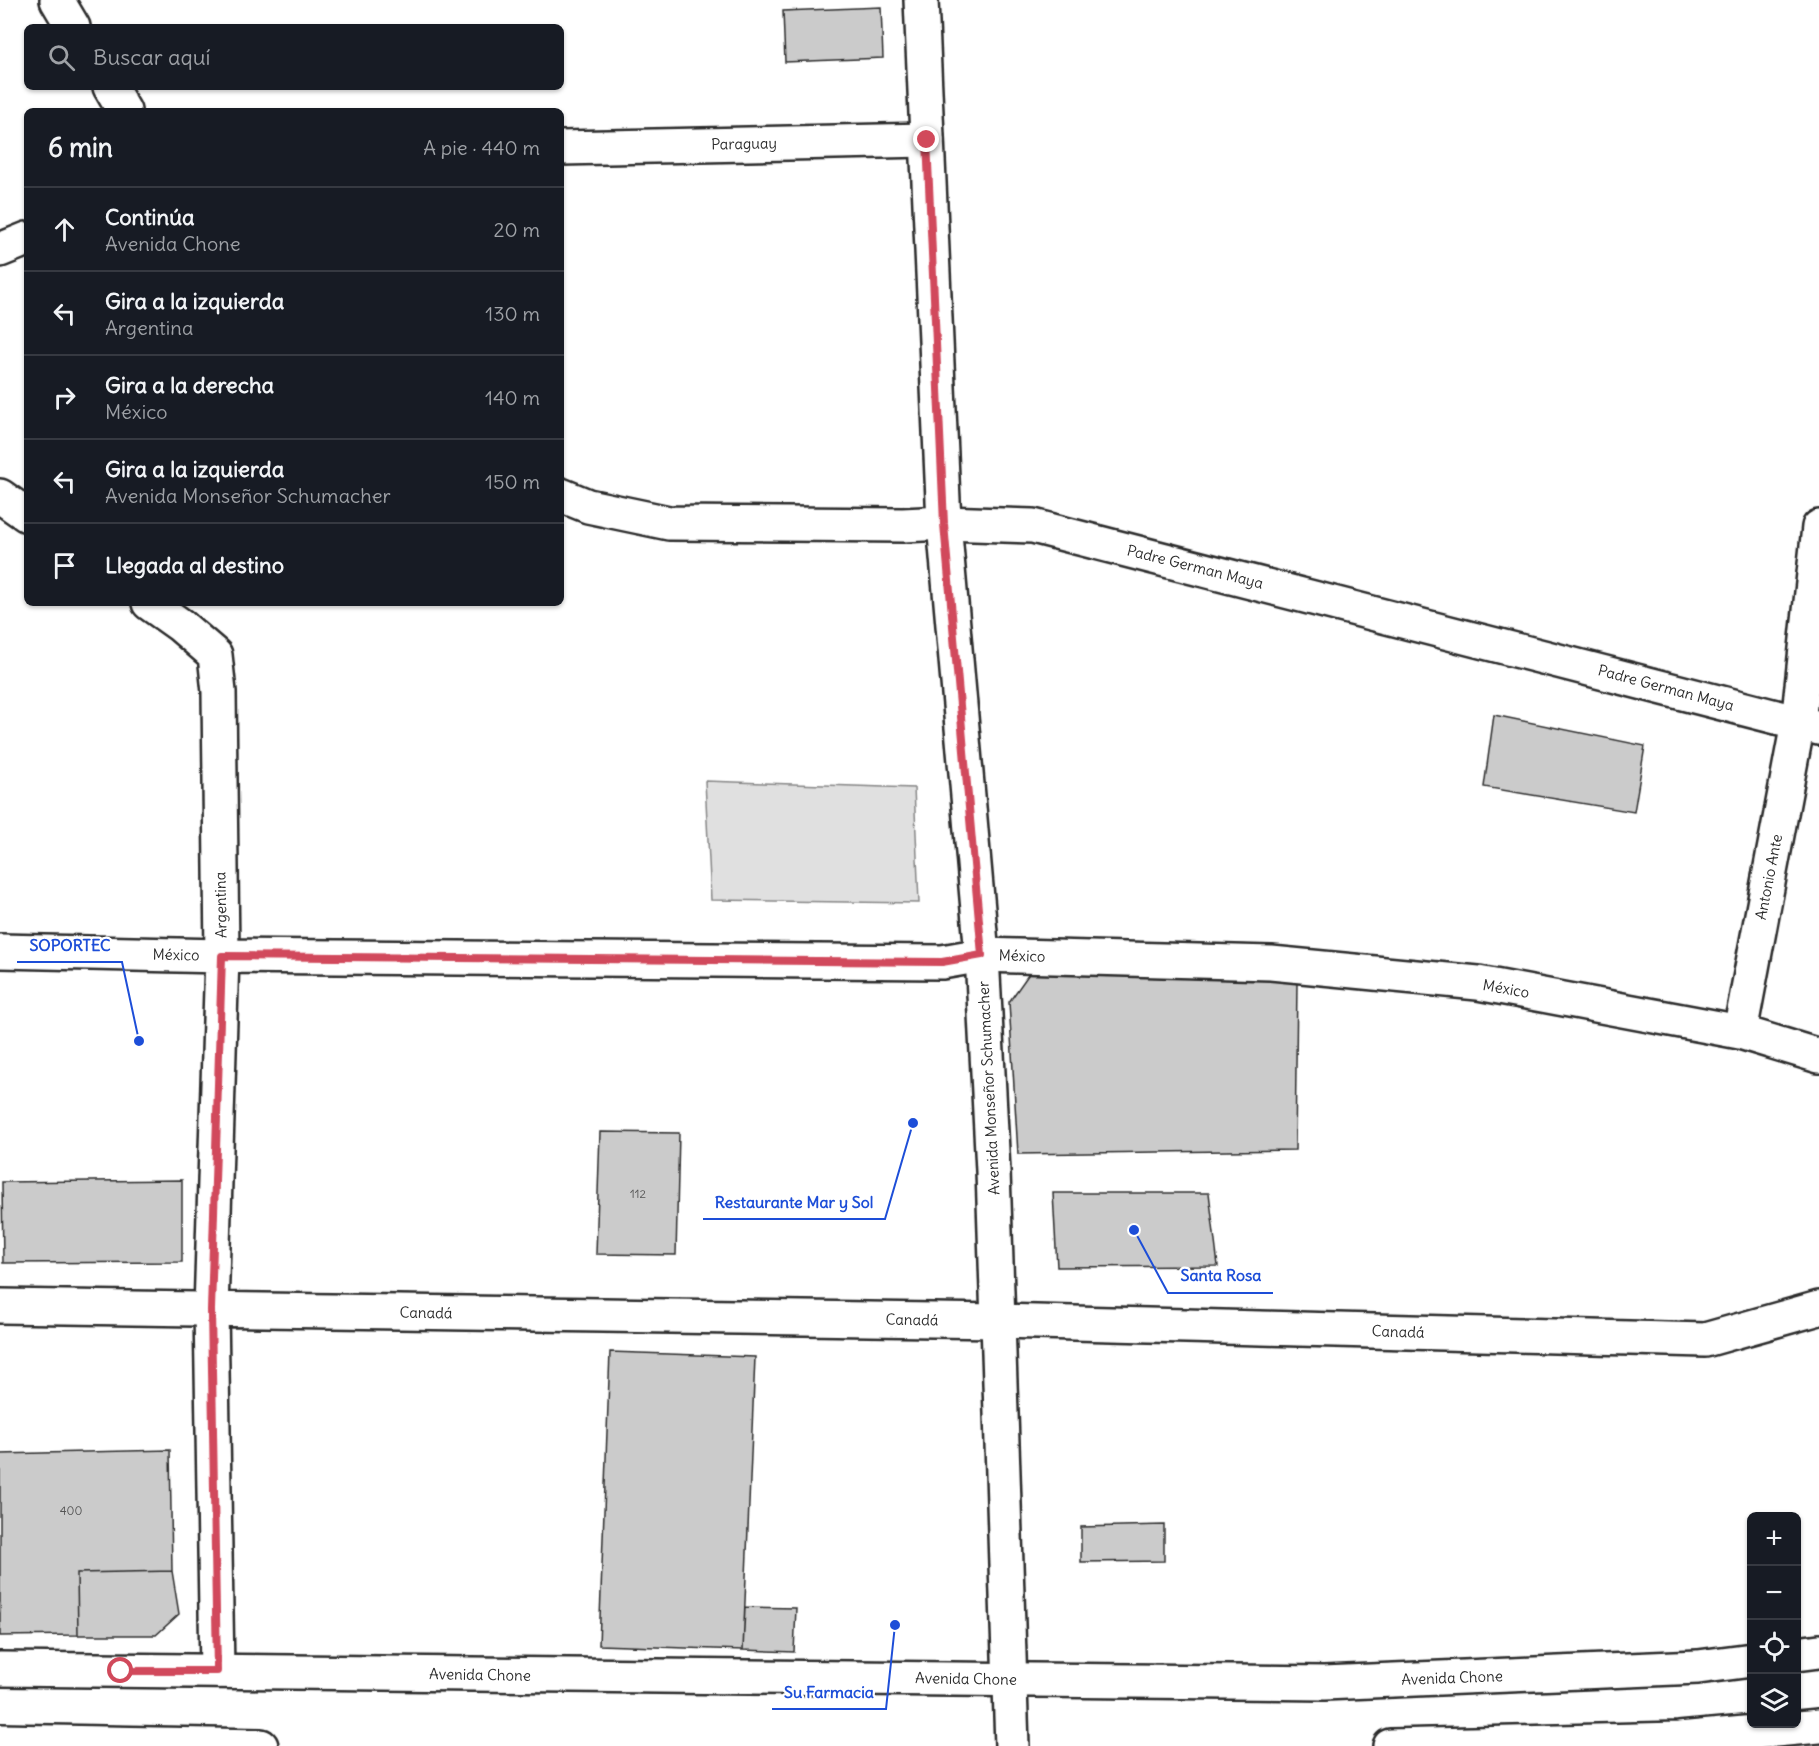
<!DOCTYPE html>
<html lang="es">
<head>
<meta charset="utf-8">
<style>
  body { margin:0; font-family:Delius,sans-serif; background:#242831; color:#f1f3f6 }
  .controls { position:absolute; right:18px; bottom:18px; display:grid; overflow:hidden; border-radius:9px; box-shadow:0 2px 4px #0004 }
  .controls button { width:54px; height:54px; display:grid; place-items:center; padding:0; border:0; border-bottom:2px solid #363941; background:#171b24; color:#f1f3f6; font:30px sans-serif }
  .stop { position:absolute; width:18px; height:18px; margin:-14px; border:4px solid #d1495b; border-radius:50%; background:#fff }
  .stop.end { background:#d1495b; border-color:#fff; box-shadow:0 2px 6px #0008 }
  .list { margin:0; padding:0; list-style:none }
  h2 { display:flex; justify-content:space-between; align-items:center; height:78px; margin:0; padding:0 24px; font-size:26px }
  h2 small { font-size:20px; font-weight:400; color:#9ea1a6 }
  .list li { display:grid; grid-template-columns:39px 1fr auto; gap:18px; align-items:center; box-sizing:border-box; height:84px; padding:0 24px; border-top:2px solid #363941 }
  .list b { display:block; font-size:22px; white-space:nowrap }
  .list p { margin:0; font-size:20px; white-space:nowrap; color:#9ea1a6 }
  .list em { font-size:20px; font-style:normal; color:#9ea1a6 }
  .icon { flex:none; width:33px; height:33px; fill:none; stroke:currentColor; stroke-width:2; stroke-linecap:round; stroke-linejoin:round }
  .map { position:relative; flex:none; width:1819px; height:1746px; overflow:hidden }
  .search { position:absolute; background:#171b24; box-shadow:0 2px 4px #0004; left:24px; top:24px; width:540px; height:66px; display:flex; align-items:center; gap:15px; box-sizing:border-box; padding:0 21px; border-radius:9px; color:#9ea1a6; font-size:22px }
  .panel { position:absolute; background:#171b24; box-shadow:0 2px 4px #0004; left:24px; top:108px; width:540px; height:498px; border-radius:9px }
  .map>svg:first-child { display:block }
</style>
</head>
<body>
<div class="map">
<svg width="1819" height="1746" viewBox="0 0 1819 1746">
  <rect width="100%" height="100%" fill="#fff"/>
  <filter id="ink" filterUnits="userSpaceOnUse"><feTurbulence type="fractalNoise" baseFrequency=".0167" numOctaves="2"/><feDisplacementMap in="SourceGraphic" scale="12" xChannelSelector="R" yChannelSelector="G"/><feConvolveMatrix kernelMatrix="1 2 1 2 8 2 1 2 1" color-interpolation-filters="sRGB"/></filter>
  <g filter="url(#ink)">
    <path fill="#e0e0e0" stroke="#868686" stroke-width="1.5" d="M705 781 914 788 919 903 711 900Z"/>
    <path fill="#cbcbcb" stroke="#2b2b2b" stroke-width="1.5" d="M881 7 883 58 785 62 783 11Z
      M1494 715 1645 746 1634 812 1484 787Z
      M1033 968 1297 982 1295 1150 1018 1154 1009 1002Z
      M600 1132 679 1133 676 1255 596 1254Z
      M182 1180V1262L3 1263 2 1182Z
      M1053 1193H1209L1218 1266 1057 1267Z
      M610 1352 755 1357 743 1650 599 1645Z
      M170 1450 172 1571 77 1573 78 1635 0 1636V1454Z
      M1164 1525V1561L1081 1562V1527Z
      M172 1571 179 1614 156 1635H78L77 1573Z
      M745 1607 796 1608 794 1652 743 1650Z"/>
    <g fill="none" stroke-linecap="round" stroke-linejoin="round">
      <defs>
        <path id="minor" d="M57 0 73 27
          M110 87 124 111
          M561 148 927 140
          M0 250 27 239
          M561 495 588 506 669 523 903 525 944 523 1033 526 1819 728
          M0 496 27 515
          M149 603 180 625 215 655 219 692 222 956 211 1310 217 1671
          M0 951 222 956 942 962 982 955 1271 963 1478 983 1740 1032 1819 1056
          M1740 1032 1798 723 1819 527
          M0 1306 999 1321 1705 1340 1819 1308"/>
        <path id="tertiary" d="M921 0 944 523 982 955 993 1171 1012 1746"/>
        <path id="primary" d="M1796 1654 1819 1651
          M0 1669 1324 1683 1698 1667 1752 1660
          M0 1741 261 1746
          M1390 1746 1679 1739 1819 1726"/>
      </defs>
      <use href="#minor" stroke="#2b2b2b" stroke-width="38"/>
      <use href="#tertiary" stroke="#2b2b2b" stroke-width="38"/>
      <use href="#primary" stroke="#2b2b2b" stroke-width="38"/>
      <use href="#minor" stroke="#fff" stroke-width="33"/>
      <use href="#tertiary" stroke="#fff" stroke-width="33"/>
      <use href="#primary" stroke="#fff" stroke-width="33"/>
    </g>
  </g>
  <g fill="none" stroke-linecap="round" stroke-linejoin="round" filter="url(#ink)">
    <path stroke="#d1495b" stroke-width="8" d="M121 1671H217L211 1310 222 956 942 962 982 955 944 524 927 140"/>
  </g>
  <g text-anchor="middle" stroke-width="4.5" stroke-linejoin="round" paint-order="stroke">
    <g font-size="12" fill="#535353">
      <text x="638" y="1198">112</text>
      <text x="71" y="1515">400</text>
    </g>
    <g font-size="15" fill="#2b2b2b" stroke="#fff">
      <text transform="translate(744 144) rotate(-1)" y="5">Paraguay</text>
      <text transform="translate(1195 567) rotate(14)" y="5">Padre German Maya</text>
      <text transform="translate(1666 688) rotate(15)" y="5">Padre German Maya</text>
      <text transform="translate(1769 877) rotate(-79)" y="5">Antonio Ante</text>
      <text transform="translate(221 905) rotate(-91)" y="5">Argentina</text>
      <text transform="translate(176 955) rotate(1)" y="5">México</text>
      <text transform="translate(1022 956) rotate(2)" y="5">México</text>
      <text transform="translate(1506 989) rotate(10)" y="5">México</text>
      <text transform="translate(989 1088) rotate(-93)" y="5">Avenida Monseñor Schumacher</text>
      <text transform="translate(426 1313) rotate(1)" y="5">Canadá</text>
      <text transform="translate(912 1320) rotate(1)" y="5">Canadá</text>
      <text transform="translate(1398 1332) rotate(2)" y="5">Canadá</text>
      <text transform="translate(480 1675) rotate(1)" y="5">Avenida Chone</text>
      <text transform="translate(1452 1678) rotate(-2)" y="5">Avenida Chone</text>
      <text transform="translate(966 1679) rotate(1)" y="5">Avenida Chone</text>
    </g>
  </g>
  <path fill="none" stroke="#1d4ed8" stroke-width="2" d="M139 1041L122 962H17M913 1123L885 1219H703M1134 1230L1168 1293H1273M895 1625L886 1709H772"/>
  <g fill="#1d4ed8" stroke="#fff" stroke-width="2">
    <circle cx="139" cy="1041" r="6"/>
    <circle cx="913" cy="1123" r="6"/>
    <circle cx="1134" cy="1230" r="6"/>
    <circle cx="895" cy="1625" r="6"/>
  </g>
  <g font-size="16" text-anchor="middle" font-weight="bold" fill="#1d4ed8" stroke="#fff" stroke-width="4.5" stroke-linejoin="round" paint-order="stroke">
    <text x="70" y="951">SOPORTEC</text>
    <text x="794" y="1208">Restaurante Mar y Sol</text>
    <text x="1221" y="1281">Santa Rosa</text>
    <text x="829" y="1698">Su Farmacia</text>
  </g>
</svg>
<div class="controls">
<button>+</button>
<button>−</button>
<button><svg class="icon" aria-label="locate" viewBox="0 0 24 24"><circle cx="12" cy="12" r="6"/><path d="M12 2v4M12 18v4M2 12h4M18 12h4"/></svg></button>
<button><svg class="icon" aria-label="layers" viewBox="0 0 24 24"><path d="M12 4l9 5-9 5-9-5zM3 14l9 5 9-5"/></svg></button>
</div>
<div class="stop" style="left:121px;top:1671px"></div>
<div class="stop end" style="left:927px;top:140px"></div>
<div class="search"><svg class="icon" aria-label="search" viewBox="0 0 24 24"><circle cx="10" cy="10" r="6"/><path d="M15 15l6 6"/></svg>Buscar aquí</div>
<section class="panel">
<h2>6 min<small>A pie · 440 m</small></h2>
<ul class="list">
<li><svg class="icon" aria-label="ahead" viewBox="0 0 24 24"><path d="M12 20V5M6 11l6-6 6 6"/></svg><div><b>Continúa</b><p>Avenida Chone</p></div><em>20 m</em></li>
<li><svg class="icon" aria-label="left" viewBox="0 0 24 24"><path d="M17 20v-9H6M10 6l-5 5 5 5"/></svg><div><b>Gira a la izquierda</b><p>Argentina</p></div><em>130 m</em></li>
<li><svg class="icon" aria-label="right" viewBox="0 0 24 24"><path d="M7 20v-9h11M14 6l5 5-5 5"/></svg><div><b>Gira a la derecha</b><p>México</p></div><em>140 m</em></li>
<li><svg class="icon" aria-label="left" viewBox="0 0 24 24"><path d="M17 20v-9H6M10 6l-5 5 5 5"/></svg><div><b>Gira a la izquierda</b><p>Avenida Monseñor Schumacher</p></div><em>150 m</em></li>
<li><svg class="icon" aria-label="arrive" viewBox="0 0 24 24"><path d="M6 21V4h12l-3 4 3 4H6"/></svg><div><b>Llegada al destino</b></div></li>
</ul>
</section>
</div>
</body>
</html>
